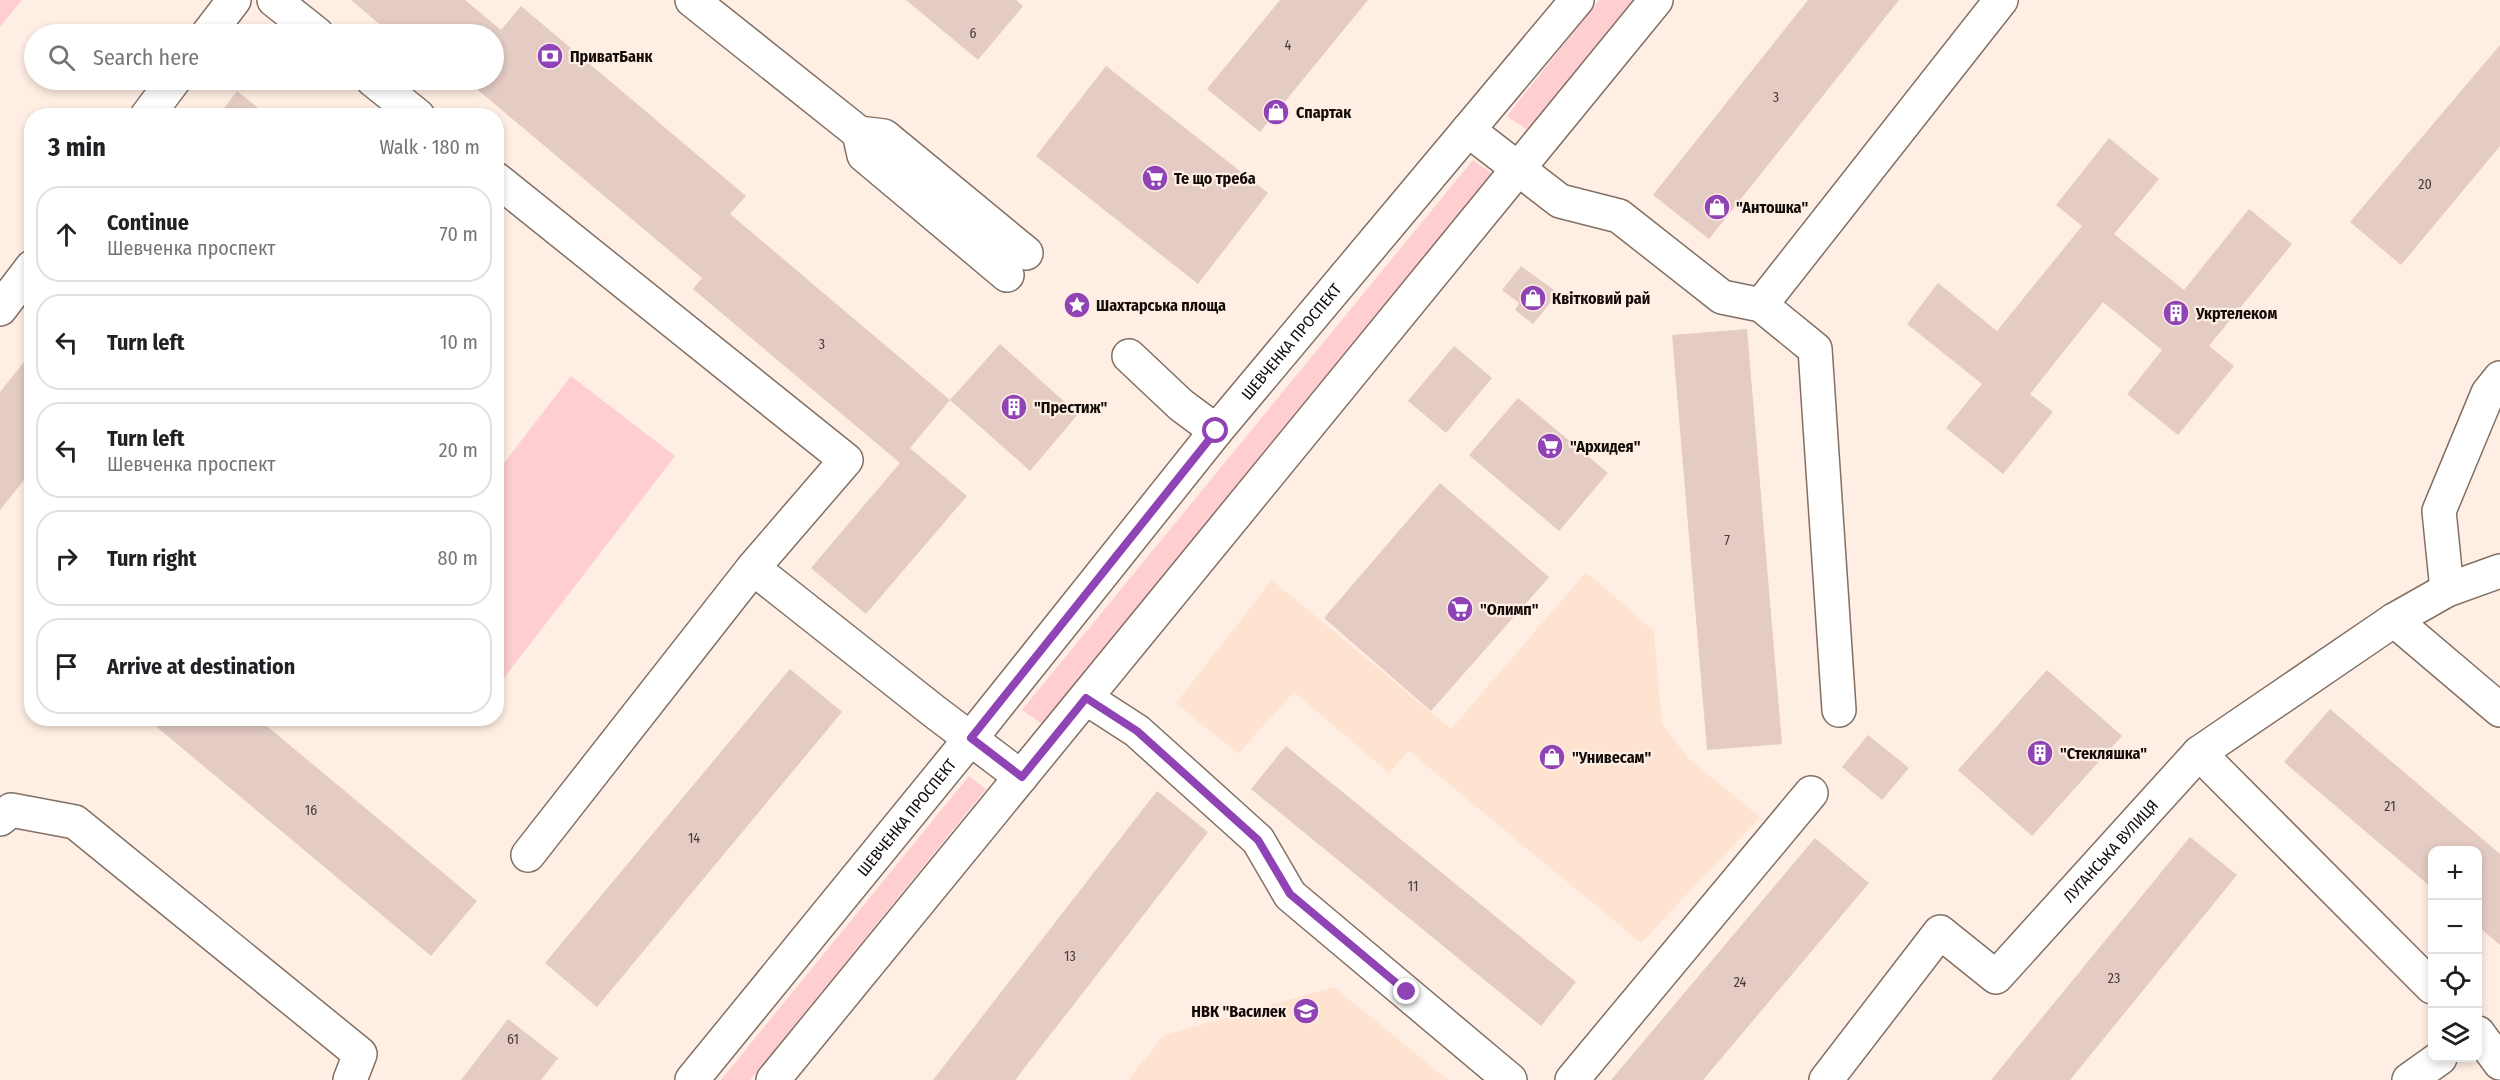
<!DOCTYPE html>
<html lang="en">
<head>
<meta charset="utf-8">
<style>
  body { margin:0; font-family:"Fira Sans Condensed",sans-serif; background:#f2f2f2; color:#202124 }
  .controls { position:absolute; right:18px; bottom:18px; display:grid; overflow:hidden; border-radius:12px; box-shadow:0 3px 9px #0003 }
  .controls button { width:54px; height:54px; display:grid; place-items:center; padding:0; border:0; border-bottom:2px solid #e0e0e0; background:#fff; color:#202124; font:30px sans-serif }
  .stop { position:absolute; width:18px; height:18px; margin:-14px; border:4px solid #9043b4; border-radius:50%; background:#fff }
  .stop.end { background:#9043b4; border-color:#fff; box-shadow:0 2px 6px #0008 }
  .list { margin:0; padding:0; list-style:none }
  h2 { display:flex; justify-content:space-between; align-items:center; height:78px; margin:0; padding:0 24px; font-size:26px }
  h2 small { font-size:20px; font-weight:400; color:#757577 }
  .list li { display:grid; grid-template-columns:39px 1fr auto; gap:18px; align-items:center; box-sizing:border-box; height:96px; margin:0 12px 12px; padding:0 12px; border:2px solid #e0e0e0; border-radius:24px }
  .list b { display:block; font-size:22px; white-space:nowrap }
  .list p { margin:0; font-size:20px; white-space:nowrap; color:#757577 }
  .list em { font-size:20px; font-style:normal; color:#757577 }
  .icon { flex:none; width:33px; height:33px; fill:none; stroke:currentColor; stroke-width:2; stroke-linecap:round; stroke-linejoin:round }
  .map { position:relative; flex:none; width:2500px; height:1080px; overflow:hidden }
  .search { position:absolute; background:#fff; box-shadow:0 3px 9px #0003; left:24px; top:24px; width:480px; height:66px; display:flex; align-items:center; gap:15px; box-sizing:border-box; padding:0 21px; border-radius:33px; color:#757577; font-size:22px }
  .panel { position:absolute; background:#fff; box-shadow:0 3px 9px #0003; left:24px; top:108px; width:480px; height:618px; border-radius:24px }
  .map>svg:first-child { display:block }
</style>
</head>
<body>
<div class="map">
<svg width="2500" height="1080" viewBox="0 0 2500 1080">
  <rect width="100%" height="100%" fill="#ffeee3"/>
  <path fill="#fee4d0" d="M1586 572 1654 631 1662 724 1689 759 1760 817 1641 943 1409 751 1389 773 1294 692 1238 754 1176 703 1272 580 1451 729Z
    M1334 987 1448 1080H1128L1164 1035Z"/>
  <path fill="#feced0" d="M0 0H22L0 27Z
    M1599 0H1634L1529 131 1507 116Z
    M1473 160 1493 174 1042 724 1022 710Z
    M571 376 675 456 497 687V472Z
    M969 776 986 789 750 1080H721Z"/>
  <path fill="#e4cbc4" d="M351 0H465L501 30 521 6 746 196 730 214 950 400 1000 344 1078 414 1030 471 950 400 910 448 967 496 866 614 811 568 900 463 693 289 702 278 466 80H494V34H391Z
    M906 0H1016L1023 6 978 60Z
    M1280 0H1368L1260 132 1207 89Z
    M1808 0H1899L1709 239 1653 195Z
    M2500 45V146L2401 265 2350 222Z
    M1106 66 1268 193 1198 284 1036 156Z
    M237 91 268 116H218Z
    M2109 138 2159 179 2114 234 2184 290 2249 209 2292 244 2209 346 2234 366 2178 435 2127 394 2162 350 2103 302 2030 394 2053 412 2003 474 1946 428 1982 384 1907 324 1938 283 1997 331 2082 226 2056 205Z
    M1521 266 1558 293 1533 324 1515 310 1519 303 1502 290Z
    M1747 329 1782 744 1707 750 1672 335Z
    M1454 346 1492 378 1446 433 1408 401Z
    M32 352V470L0 510V392Z
    M1518 398 1608 473 1559 531 1469 455Z
    M1440 483 1549 577 1431 711 1324 618Z
    M790 669 842 712 597 1007 545 963Z
    M2047 670 2122 736 2032 836 1958 770Z
    M2330 709 2500 854V945L2478 926V850H2432V888L2284 762Z
    M146 718H257L477 901 431 956Z
    M1868 735 1909 768 1882 800 1842 767Z
    M1286 746 1576 982 1541 1026 1251 789Z
    M1157 791 1208 832 1015 1080H933Z
    M2190 837 2237 875 2070 1080H1991Z
    M1815 838 1869 883 1703 1080H1611Z
    M508 1019 558 1058 541 1080H461Z"/>
  <g fill="none" stroke-linecap="round" stroke-linejoin="round">
    <defs>
      <g id="minor">
        <path d="M274 0 317 34"/>
        <path d="M692 0 859 133 884 136 1026 253"/>
        <path d="M208 34 234 0"/>
        <path d="M373 80 418 116"/>
        <path d="M147 116 174 80"/>
        <path d="M1468 130 1560 201 1619 216 1722 297 1761 305 1815 349 1839 710"/>
        <path d="M859 133 864 155 1007 275"/>
        <path d="M496 179 846 460 753 568 935 712 1021 777"/>
        <path d="M1761 305 2001 0"/>
        <path d="M0 309 32 267"/>
        <path d="M1129 356 1181 405 1216 431"/>
        <path d="M2447 590 2439 511 2488 393 2500 378"/>
        <path d="M2394 620 2500 710"/>
        <path d="M1086 698 1137 731 1258 840 1290 895 1510 1080"/>
        <path d="M2199 753 2432 987"/>
        <path d="M0 819 11 810 75 822 360 1054 350 1080"/>
        <path d="M528 855 753 568"/>
        <path d="M2478 1033 2500 1063"/>
        <path id="s1" d="M692 1080 971 738 1216 431 1577 0"/>
        <path d="M773 1080 1656 0"/>
        <path d="M1572 1080 1811 793"/>
        <path id="s2" d="M1826 1080 1940 932 1996 977 2199 753 2394 620 2447 590 2500 571"/>
        <path d="M2409 1080 2440 1058"/>
      </g>
    </defs>
    <use href="#minor" stroke="#827063" stroke-width="36"/>
    <use href="#minor" stroke="#fff" stroke-width="33"/>
  </g>
  <g fill="none" stroke-linecap="round" stroke-linejoin="round">
    <path stroke="#9043b4" stroke-width="8" d="M1216 431 971 738 1022 777 1086 698 1137 731 1258 840 1290 894 1407 992"/>
  </g>
  <defs>
    <symbol id="bank-disc" viewBox="-11 -11 22 22"><circle r="9.5" fill="#9043b4" stroke="#ffeee3"/><path d="M-6-4H6V4H-6ZM0-2.3a2.3 2.3 0 1 0 0 4.6a2.3 2.3 0 1 0 0-4.6Z" fill="#fff"/></symbol>
    <symbol id="shop-disc" viewBox="-11 -11 22 22"><circle r="9.5" fill="#9043b4" stroke="#ffeee3"/><path d="M-5-2.5h2.3a2.7 3.5 0 0 1 5.4 0H5L5.5 6h-11ZM-1.5-2.5h3a1.5 2.3 0 0 0-3 0Z" fill="#fff"/></symbol>
    <symbol id="supermarket-disc" viewBox="-11 -11 22 22"><circle r="9.5" fill="#9043b4" stroke="#ffeee3"/><path d="M-6-5.5h2.5l.6 2H6L4.5 2H-2.5L-4.4-4H-6ZM-1.5 3.2a1.3 1.3 0 1 0 .1 0ZM3 3.2a1.3 1.3 0 1 0 .1 0Z" fill="#fff"/></symbol>
    <symbol id="sight-disc" viewBox="-11 -11 22 22"><circle r="9.5" fill="#9043b4" stroke="#ffeee3"/><path d="M0-6L1.8-2.2L6-1.7L2.9 1.2L3.7 5.4L0 3.3L-3.7 5.4L-2.9 1.2L-6-1.7L-1.8-2.2Z" fill="#fff"/></symbol>
    <symbol id="building-disc" viewBox="-11 -11 22 22"><circle r="9.5" fill="#9043b4" stroke="#ffeee3"/><path d="M-4-6H4V6H1V3H-1V6H-4ZM-2.5-4.3h1.7v1.8h-1.7ZM.8-4.3h1.7v1.8H.8ZM-2.5-1h1.7V.8h-1.7ZM.8-1h1.7V.8H.8Z" fill="#fff"/></symbol>
    <symbol id="school-disc" viewBox="-11 -11 22 22"><circle r="9.5" fill="#9043b4" stroke="#ffeee3"/><path d="M0-5L7-2L0 1L-7-2ZM-4 1L0 2.5L4 1V4Q0 6-4 4Z" fill="#fff"/></symbol>
  </defs>
  <g fill-rule="evenodd">
    <use href="#bank-disc" x="535" y="41" width="30" height="30"/>
    <use href="#shop-disc" x="1261" y="97" width="30" height="30"/>
    <use href="#supermarket-disc" x="1140" y="163" width="30" height="30"/>
    <use href="#shop-disc" x="1702" y="192" width="30" height="30"/>
    <use href="#shop-disc" x="1518" y="283" width="30" height="30"/>
    <use href="#sight-disc" x="1062" y="290" width="30" height="30"/>
    <use href="#building-disc" x="2161" y="298" width="30" height="30"/>
    <use href="#building-disc" x="999" y="392" width="30" height="30"/>
    <use href="#supermarket-disc" x="1535" y="431" width="30" height="30"/>
    <use href="#supermarket-disc" x="1445" y="594" width="30" height="30"/>
    <use href="#building-disc" x="2025" y="738" width="30" height="30"/>
    <use href="#shop-disc" x="1537" y="742" width="30" height="30"/>
    <use href="#school-disc" x="1291" y="996" width="30" height="30"/>
  </g>
  <g text-anchor="middle" stroke-width="4.5" stroke-linejoin="round" paint-order="stroke">
    <g font-size="14" fill="#463b36">
      <text x="973" y="38">6</text>
      <text x="1288" y="50">4</text>
      <text x="1776" y="102">3</text>
      <text x="2425" y="189">20</text>
      <text x="822" y="349">3</text>
      <text x="1727" y="545">7</text>
      <text x="2390" y="811">21</text>
      <text x="311" y="815">16</text>
      <text x="694" y="843">14</text>
      <text x="1413" y="891">11</text>
      <text x="1070" y="961">13</text>
      <text x="2114" y="983">23</text>
      <text x="1740" y="987">24</text>
      <text x="513" y="1044">61</text>
    </g>
    <g font-size="16" font-weight="bold" fill="#120b07" stroke="#ffeee3" text-anchor="start">
      <text x="570" y="62">ПриватБанк</text>
      <text x="1296" y="118">Спартак</text>
      <text x="1174" y="184">Те що треба</text>
      <text x="1736" y="213">"Антошка"</text>
      <text x="1552" y="304">Квітковий рай</text>
      <text x="1096" y="311">Шахтарська площа</text>
      <text x="2196" y="319">Укртелеком</text>
      <text x="1034" y="413">"Престиж"</text>
      <text x="1570" y="452">"Архидея"</text>
      <text x="1480" y="615">"Олимп"</text>
      <text x="2060" y="759">"Стекляшка"</text>
      <text x="1572" y="763">"Унивесам"</text>
      <text x="1286" y="1017" text-anchor="end">НВК "Василек</text>
    </g>
    <g font-size="16" fill="#120b07" stroke="#ffeee3">
      <text dy="6" stroke="none"><textPath href="#s1" startOffset="951">ШЕВЧЕНКА ПРОСПЕКТ</textPath></text>
      <text dy="6" stroke="none"><textPath href="#s1" startOffset="339">ШЕВЧЕНКА ПРОСПЕКТ</textPath></text>
      <text dy="6" stroke="none"><textPath href="#s2" startOffset="429">ЛУГАНСЬКА ВУЛИЦЯ</textPath></text>
    </g>
  </g>
</svg>
<div class="controls">
<button>+</button>
<button>−</button>
<button><svg class="icon" aria-label="locate" viewBox="0 0 24 24"><circle cx="12" cy="12" r="6"/><path d="M12 2v4M12 18v4M2 12h4M18 12h4"/></svg></button>
<button><svg class="icon" aria-label="layers" viewBox="0 0 24 24"><path d="M12 4l9 5-9 5-9-5zM3 14l9 5 9-5"/></svg></button>
</div>
<div class="stop" style="left:1216px;top:431px"></div>
<div class="stop end" style="left:1407px;top:992px"></div>
<div class="search"><svg class="icon" aria-label="search" viewBox="0 0 24 24"><circle cx="10" cy="10" r="6"/><path d="M15 15l6 6"/></svg>Search here</div>
<section class="panel">
<h2>3 min<small>Walk · 180 m</small></h2>
<ul class="list">
<li><svg class="icon" aria-label="ahead" viewBox="0 0 24 24"><path d="M12 20V5M6 11l6-6 6 6"/></svg><div><b>Continue</b><p>Шевченка проспект</p></div><em>70 m</em></li>
<li><svg class="icon" aria-label="left" viewBox="0 0 24 24"><path d="M17 20v-9H6M10 6l-5 5 5 5"/></svg><div><b>Turn left</b></div><em>10 m</em></li>
<li><svg class="icon" aria-label="left" viewBox="0 0 24 24"><path d="M17 20v-9H6M10 6l-5 5 5 5"/></svg><div><b>Turn left</b><p>Шевченка проспект</p></div><em>20 m</em></li>
<li><svg class="icon" aria-label="right" viewBox="0 0 24 24"><path d="M7 20v-9h11M14 6l5 5-5 5"/></svg><div><b>Turn right</b></div><em>80 m</em></li>
<li><svg class="icon" aria-label="arrive" viewBox="0 0 24 24"><path d="M6 21V4h12l-3 4 3 4H6"/></svg><div><b>Arrive at destination</b></div></li>
</ul>
</section>
</div>
</body>
</html>
